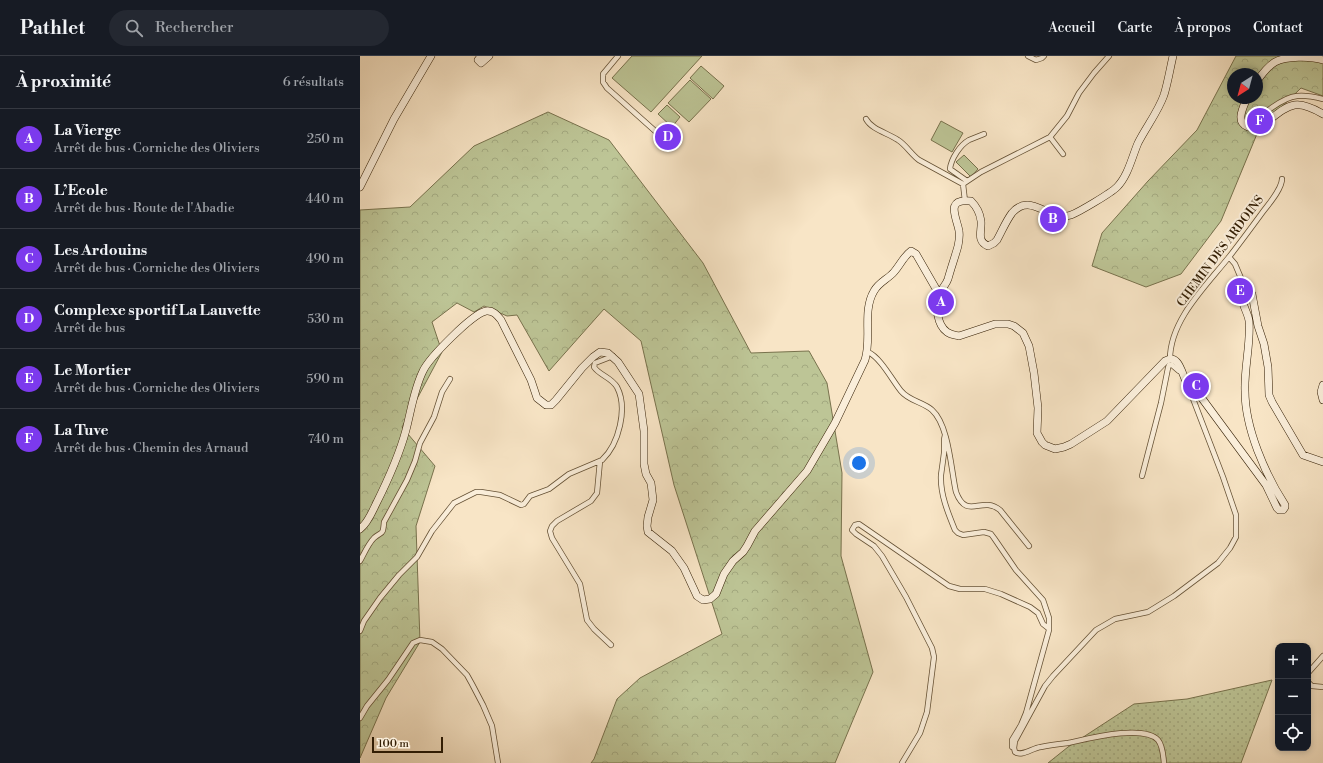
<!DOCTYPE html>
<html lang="fr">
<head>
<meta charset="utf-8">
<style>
  body { margin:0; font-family:"Libre Bodoni",serif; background:#242831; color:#f1f3f6 }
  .controls { position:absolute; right:12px; bottom:12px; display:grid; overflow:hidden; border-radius:8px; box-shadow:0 2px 6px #0003 }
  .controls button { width:36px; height:36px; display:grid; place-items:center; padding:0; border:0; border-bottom:1px solid #363941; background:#171b24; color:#f1f3f6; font:20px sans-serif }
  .compass { position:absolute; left:867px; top:12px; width:36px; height:36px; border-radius:50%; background:#171b24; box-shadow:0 2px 6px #0003; rotate:216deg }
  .scale { position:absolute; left:12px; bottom:10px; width:71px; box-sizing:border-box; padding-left:4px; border:2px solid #331e04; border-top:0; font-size:11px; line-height:14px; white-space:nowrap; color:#331e04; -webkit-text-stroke:3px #faeeda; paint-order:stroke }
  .you { position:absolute; left:499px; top:407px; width:14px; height:14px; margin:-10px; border:3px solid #fff; border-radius:50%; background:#1a73e8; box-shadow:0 0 0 6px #1a73e833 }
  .badge { display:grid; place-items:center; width:26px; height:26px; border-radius:50%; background:#7c3aed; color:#fff; font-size:13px; font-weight:700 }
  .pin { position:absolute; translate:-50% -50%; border:2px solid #fff; box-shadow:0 1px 4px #0006 }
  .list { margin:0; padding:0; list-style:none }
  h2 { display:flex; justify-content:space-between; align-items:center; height:52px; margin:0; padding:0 16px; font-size:17px }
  h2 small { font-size:13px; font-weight:400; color:#9ea1a6 }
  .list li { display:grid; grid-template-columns:26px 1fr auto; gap:12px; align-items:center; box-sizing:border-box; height:60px; padding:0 16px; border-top:1px solid #363941 }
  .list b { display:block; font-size:15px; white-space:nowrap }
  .list p { margin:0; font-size:13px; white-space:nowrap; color:#9ea1a6 }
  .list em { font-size:13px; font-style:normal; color:#9ea1a6 }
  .icon { flex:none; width:22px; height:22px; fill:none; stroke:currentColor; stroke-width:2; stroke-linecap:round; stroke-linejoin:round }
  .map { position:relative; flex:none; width:963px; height:707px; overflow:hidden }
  header { display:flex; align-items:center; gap:24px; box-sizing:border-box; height:56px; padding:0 20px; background:#171b24; border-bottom:1px solid #363941 }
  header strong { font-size:19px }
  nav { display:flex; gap:22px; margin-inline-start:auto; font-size:14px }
  .search { width:280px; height:36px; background:#242831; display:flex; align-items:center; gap:10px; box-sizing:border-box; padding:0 14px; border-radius:22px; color:#9ea1a6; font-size:15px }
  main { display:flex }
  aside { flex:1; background:#171b24 }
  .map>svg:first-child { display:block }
</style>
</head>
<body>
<header>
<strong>Pathlet</strong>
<div class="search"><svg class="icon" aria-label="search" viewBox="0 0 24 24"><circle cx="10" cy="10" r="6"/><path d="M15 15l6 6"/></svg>Rechercher</div>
<nav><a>Accueil</a><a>Carte</a><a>À propos</a><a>Contact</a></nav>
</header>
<main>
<aside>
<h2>À proximité<small>6 résultats</small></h2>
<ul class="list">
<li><span class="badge">A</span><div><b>La Vierge</b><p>Arrêt de bus · Corniche des Oliviers</p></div><em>250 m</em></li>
<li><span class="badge">B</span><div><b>L’Ecole</b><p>Arrêt de bus · Route de l'Abadie</p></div><em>440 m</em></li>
<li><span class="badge">C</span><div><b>Les Ardouins</b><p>Arrêt de bus · Corniche des Oliviers</p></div><em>490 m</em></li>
<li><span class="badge">D</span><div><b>Complexe sportif La Lauvette</b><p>Arrêt de bus</p></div><em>530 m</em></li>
<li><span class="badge">E</span><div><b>Le Mortier</b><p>Arrêt de bus · Corniche des Oliviers</p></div><em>590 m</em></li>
<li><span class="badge">F</span><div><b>La Tuve</b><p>Arrêt de bus · Chemin des Arnaud</p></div><em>740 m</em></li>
</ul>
</aside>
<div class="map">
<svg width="963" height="707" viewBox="0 0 963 707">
  <defs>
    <pattern id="grass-dots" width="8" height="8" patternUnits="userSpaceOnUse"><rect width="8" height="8" fill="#bdc596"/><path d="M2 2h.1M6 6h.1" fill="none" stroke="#a3a980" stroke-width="1.8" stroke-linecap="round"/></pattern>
    <pattern id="forest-crowns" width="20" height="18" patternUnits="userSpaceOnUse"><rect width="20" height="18" fill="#bdc596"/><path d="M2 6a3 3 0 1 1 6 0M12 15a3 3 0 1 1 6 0" fill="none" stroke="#a3a980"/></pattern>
  </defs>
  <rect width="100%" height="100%" fill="#f8e5c6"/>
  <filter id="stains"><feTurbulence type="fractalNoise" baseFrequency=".005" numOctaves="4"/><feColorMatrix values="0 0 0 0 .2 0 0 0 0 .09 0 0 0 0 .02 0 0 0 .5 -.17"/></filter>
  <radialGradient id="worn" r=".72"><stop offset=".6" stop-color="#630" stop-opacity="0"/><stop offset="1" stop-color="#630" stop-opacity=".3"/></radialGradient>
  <path fill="url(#grass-dots)" stroke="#78724d" d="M912 624 881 707H688L708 691 774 648 827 643Z"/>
  <path fill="url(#forest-crowns)" stroke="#78724d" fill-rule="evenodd" d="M876 0H963V40L941 32 899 73 861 165 821 218 786 231 732 210 742 177 788 125 837 74ZM873 18H897V42H873Z
    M188 56 249 84 343 207 391 297 449 295 467 327 482 417 481 500 513 616 475 707H231L234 703 257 643 280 622 362 578 314 429 281 285 244 253 189 315 157 259 147 260 124 250 114 256 97 247 72 266 82 296 42 371 75 410 56 470 60 586 26 642 0 702V154L50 151 114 90Z"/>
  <path fill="#bdc596" stroke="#78724d" d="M272 0H342L291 56 252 22Z
    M341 10 364 30 353 43 330 22Z
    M330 24 351 43 329 66 308 47Z
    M307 49 320 61 312 71 298 58Z
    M581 65 603 77 592 96 571 84Z
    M604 99 618 113 611 121 596 106Z"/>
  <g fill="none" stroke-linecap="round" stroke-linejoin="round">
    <defs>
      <path id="street" d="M258 0 243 18V26L247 32 313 91
        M668 0 676 4 682 2 684 0
        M506 63C512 74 528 77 538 84 546 89 551 98 559 104L603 128
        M894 71C897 59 925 41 937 40 946 39 955 41 963 43
        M690 81 703 98
        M607 125 590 113C591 103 600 89 609 84 614 82 619 80 624 78
        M605 145 603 128 621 116 690 81 707 60 719 37 734 17 749 0
        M869 201 875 208 886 234
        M508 296C521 302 532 324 541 335 549 345 563 346 572 354 589 369 591 414 596 436 607 465 621 439 640 454L669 490
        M810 303C810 264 846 230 869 201 880 187 891 172 902 157 908 149 922 133 922 123
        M585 379C583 385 585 391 584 397 583 405 582 412 581 419 580 438 588 457 595 474L598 477 603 479 624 476 631 478 634 482 656 514 683 544 689 562V574L666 657 661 669 652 684V691L654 692 655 696C662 701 672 692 681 691 690 689 699 688 708 687 727 683 783 668 798 684 803 690 803 699 804 707
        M240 405 237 437 231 445 197 465 192 470 190 475 192 482 220 528 227 564 234 573 251 589
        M782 420 801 347 808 312 809 309H812L819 315 822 316
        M0 505C4 498 8 488 14 482 22 475 23 480 24 466L47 424 55 405 60 387 74 361 82 336 90 323
        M0 575 4 565 20 542 39 519 57 501 72 475 94 447 116 436H121L140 439 161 449 164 448 170 440 189 433 209 418 242 404C259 388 268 352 257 331 251 321 239 319 234 311L235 307 253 300
        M948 617 963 600
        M948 626 952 630 963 631
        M0 662 7 650 28 624 53 587 60 584 72 586 82 593 107 619 112 628 123 649 132 670 138 707
        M654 692 655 685 685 630 693 620 736 574 755 563 788 556 814 540 858 507 870 492 876 481V459L863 421 830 335 832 332
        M542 707 560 677 567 656 574 601 572 592 546 541 522 500 514 490 496 478 492 474 495 469 499 468 589 530 600 533H625L641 538 670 551 678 557 683 568 688 572"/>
      <path id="secondary" d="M121 0 118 4 121 7 129 0
        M813 0C810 13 808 26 804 39 798 56 786 71 778 87 772 101 768 120 757 131 751 137 719 156 711 159 688 166 671 135 652 157 646 165 642 175 637 184L634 187 628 190C616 185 622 175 621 165 620 157 617 151 611 145 584 142 597 162 599 175 600 180 599 185 598 190 595 201 591 212 588 223 586 229 581 233 579 239 575 250 577 269 587 276 591 279 595 279 599 280L635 268H648L654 270 663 277 669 290 674 317 678 352 677 377 682 386 685 389 695 393 704 391 711 388 747 365 805 305C820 296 822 321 828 329 831 332 835 334 838 337L906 429 917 452 919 454H923L925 451V449C905 418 885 372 885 335 884 313 891 286 889 265 888 256 879 245 883 236L889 235 892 238 898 270 904 288 908 311 909 339 912 346 943 399 963 406
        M897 25C902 18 908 10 915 6 926 0 951 0 963 4
        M887 42C883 52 875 66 888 71 897 72 902 69 909 64 931 47 937 43 963 58
        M0 131 34 63 71 0
        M963 329 961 336 963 344
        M0 473C8 467 12 456 16 448 28 424 39 400 46 374 51 355 54 333 63 315 69 302 112 258 126 255 133 254 137 259 141 264L171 324 177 342 186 349H191L196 344 222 312 233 301 240 296 248 297 258 306 279 338 284 375V408L286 418 291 427 293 444 288 461 287 470 288 476 312 495 324 512 337 540 343 544 350 543 356 538 364 518 373 505 383 496 387 490 395 475 447 415 475 367 505 304C512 282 502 255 514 235 519 226 528 223 534 216 540 209 544 200 551 195L556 198 579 238"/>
    </defs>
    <use href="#street" stroke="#645034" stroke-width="6"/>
    <use href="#secondary" stroke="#331e04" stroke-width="8"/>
    <use href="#street" stroke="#faeeda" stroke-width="4.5"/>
    <use href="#secondary" stroke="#faeeda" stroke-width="7"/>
  </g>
  <g text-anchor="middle" stroke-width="4" stroke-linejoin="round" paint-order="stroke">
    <g font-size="12" fill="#331e04" stroke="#faeeda">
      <text transform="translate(860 195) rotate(-53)" y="4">CHEMIN DES ARDOINS</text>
    </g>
  </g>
  <rect width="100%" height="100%" filter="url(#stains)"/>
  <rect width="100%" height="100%" fill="url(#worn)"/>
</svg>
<div class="controls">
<button>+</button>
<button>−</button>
<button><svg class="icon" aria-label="locate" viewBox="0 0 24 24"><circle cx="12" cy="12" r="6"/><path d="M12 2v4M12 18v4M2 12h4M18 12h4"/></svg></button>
</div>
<svg class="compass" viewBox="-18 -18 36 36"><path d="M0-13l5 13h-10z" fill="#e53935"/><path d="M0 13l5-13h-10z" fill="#9ea1a6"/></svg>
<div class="scale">100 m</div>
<div class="you"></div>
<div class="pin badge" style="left:581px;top:246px">A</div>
<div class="pin badge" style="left:693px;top:163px">B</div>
<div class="pin badge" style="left:836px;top:330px">C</div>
<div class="pin badge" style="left:308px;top:81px">D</div>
<div class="pin badge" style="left:880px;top:235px">E</div>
<div class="pin badge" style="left:900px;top:65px">F</div>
</div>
</main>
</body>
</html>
